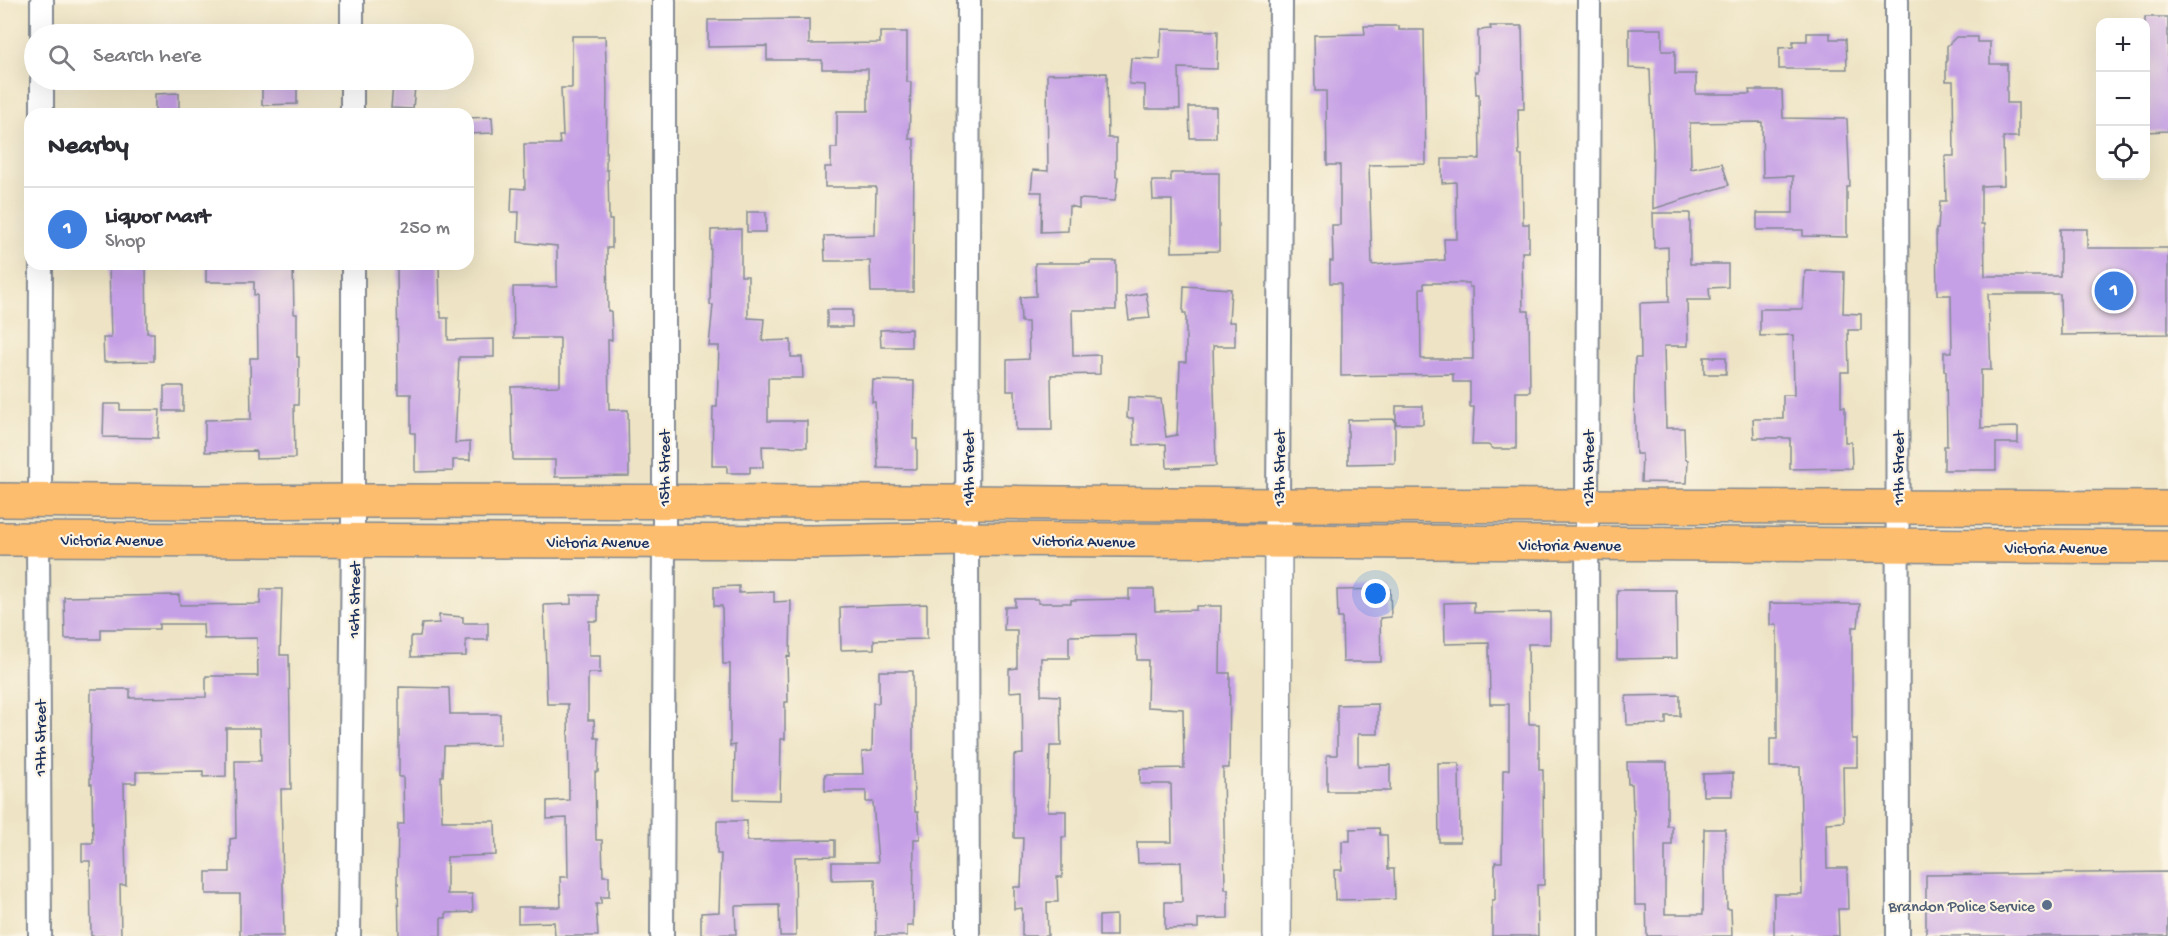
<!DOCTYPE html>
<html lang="en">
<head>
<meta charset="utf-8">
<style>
  body { margin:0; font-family:"Gochi Hand",sans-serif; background:#f7f7f7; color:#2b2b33 }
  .controls { position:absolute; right:18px; top:18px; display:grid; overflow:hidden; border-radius:12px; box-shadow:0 6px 24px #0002 }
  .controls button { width:54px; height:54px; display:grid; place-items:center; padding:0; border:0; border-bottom:2px solid #e1e1e2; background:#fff; color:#2b2b33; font:30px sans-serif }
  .you { position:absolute; left:1376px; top:594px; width:21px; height:21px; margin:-15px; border:4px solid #fff; border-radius:50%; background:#1a73e8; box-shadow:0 0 0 9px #1a73e833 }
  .badge { display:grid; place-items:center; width:39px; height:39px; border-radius:50%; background:#111827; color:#fff; font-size:20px; font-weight:700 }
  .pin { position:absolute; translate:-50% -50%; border:3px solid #fff; box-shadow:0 2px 6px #0006 }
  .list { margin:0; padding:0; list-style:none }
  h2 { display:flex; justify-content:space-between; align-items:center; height:78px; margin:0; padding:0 24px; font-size:26px }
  h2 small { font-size:20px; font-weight:400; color:#7c7c81 }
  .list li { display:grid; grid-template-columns:39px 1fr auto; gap:18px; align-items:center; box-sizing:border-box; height:84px; padding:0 24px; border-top:2px solid #e1e1e2 }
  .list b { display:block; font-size:22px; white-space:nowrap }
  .list p { margin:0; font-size:20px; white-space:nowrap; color:#7c7c81 }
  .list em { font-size:20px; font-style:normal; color:#7c7c81 }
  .icon { flex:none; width:33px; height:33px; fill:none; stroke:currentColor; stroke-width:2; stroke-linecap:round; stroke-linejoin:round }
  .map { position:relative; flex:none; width:2168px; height:936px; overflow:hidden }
  .search { position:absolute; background:#fff; box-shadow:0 6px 24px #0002; left:24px; top:24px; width:450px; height:66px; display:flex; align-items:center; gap:15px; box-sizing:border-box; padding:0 21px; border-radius:33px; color:#7c7c81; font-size:22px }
  .panel { position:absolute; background:#fff; box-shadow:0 6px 24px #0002; left:24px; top:108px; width:450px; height:162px; border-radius:18px }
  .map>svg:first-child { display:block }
</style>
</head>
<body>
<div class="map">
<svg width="2168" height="936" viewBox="0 0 2168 936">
  <rect width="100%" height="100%" fill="#fcf5e5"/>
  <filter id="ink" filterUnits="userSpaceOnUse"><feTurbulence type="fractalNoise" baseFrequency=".0167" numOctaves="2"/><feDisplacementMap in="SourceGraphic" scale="12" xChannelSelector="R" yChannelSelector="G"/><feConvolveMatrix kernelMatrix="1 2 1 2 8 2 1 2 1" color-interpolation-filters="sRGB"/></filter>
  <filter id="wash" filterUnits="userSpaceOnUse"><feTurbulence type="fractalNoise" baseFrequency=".008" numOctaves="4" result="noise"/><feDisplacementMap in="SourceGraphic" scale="24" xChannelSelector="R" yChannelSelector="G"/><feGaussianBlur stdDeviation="1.35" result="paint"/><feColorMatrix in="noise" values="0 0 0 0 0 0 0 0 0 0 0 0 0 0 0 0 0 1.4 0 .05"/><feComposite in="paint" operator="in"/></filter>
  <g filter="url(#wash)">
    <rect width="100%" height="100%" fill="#eee4c5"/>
    <g id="blocks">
      <path fill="#c6a0e6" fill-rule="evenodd" d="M2145 17H2168V131L2145 132Z
        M809 19V44L880 43V32H907V82H911L909 139H914L913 292H871L870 261H825L824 236 875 235 876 187H825V167H831V148H837V111H868V69H822V60H767V46L708 47V20Z
        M1364 26H1399V30H1424L1426 164 1369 165 1372 265 1445 260 1444 239H1457L1456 182 1442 183V159H1480L1479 94H1476L1475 72H1478V30L1491 29 1490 26H1522L1524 109H1518L1519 155H1522L1523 224H1529V252H1522L1523 311H1529L1530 392H1516V449H1494L1488 445H1472L1474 407H1470V382H1453V374L1341 376V283H1330V261H1333L1332 225H1340V165H1327L1326 91H1315L1314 35 1365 34ZM1424 283H1469V287H1472L1473 359H1421L1420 288H1424Z
        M1162 29 1218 31 1217 69 1179 68 1180 109H1145V85L1129 84 1131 58 1160 59Z
        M1629 29H1662V51H1675V74H1696V94H1750L1749 90H1782L1783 118 1847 119 1850 187H1847V237L1803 236V230H1757V213H1793V176L1763 177 1762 122 1690 123 1691 169 1722 163 1729 185 1653 209V202H1652L1653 148 1650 69 1629 68Z
        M1807 33H1830V39H1846L1847 69H1779V48L1793 47V41H1807Z
        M572 36H605L607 88 606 170H608L609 220H612V248H607L608 311H611L612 340H608L609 410H628L629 476 555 477V460H513L511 387 560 386V338H514L513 287H557V246L518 242 519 212H511L512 188 525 189 524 144H560L559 136H563L561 88H572Z
        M1956 37H1977V42H1990V64H2007V103H2018V137H2003L2004 185 1981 186V224H1984L1985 276H2060V229H2087V248H2168V334L2061 335 2060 294H1988L1991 370H1981V428L2018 427V443H1996V470H1944V446H1947L1946 371H1944V352H1952L1951 295H1937L1936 229H1938L1940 201H1946L1945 156H1954L1953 81H1946V62H1947V46Z
        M1107 73 1108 138H1116V177H1118L1115 201 1079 199V208L1069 206 1068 231 1041 232 1042 192H1031L1033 170 1048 171 1047 74Z
        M262 80H297V104L262 105Z
        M393 84 415 86 413 109 391 108Z
        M179 93V114H155V94Z
        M1189 107H1216V138H1190Z
        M492 117 493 133 468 134V118Z
        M1171 173H1219V251L1172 252V200H1153L1152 181H1171Z
        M747 212H766V232H747Z
        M1653 213H1690V264H1728V287L1709 288 1710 300H1687L1688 346H1664L1666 428H1684L1685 459 1688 460 1687 483 1641 482 1642 454H1636L1634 396 1635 358H1641L1640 303 1669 302 1668 247 1654 248Z
        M741 229V276H748V318L764 319 762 341 791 340V357H802L803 378H768V421H807V447L762 446 763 467H750V473H727V466H712L713 407H717L719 346H709L713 305H710L711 230Z
        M1090 261H1116V310H1072L1073 356 1100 355V374L1051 375 1052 430H1016L1015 391H1007V360L1029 359 1028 322H1021L1020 297 1036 296 1035 263H1090Z
        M206 264H293L294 314H297V357H299L298 405H294L295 458 256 459V451L205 452V420L251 419 250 358H258L257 295H254V282H206Z
        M397 264H439L440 312H441V318H448V340L494 339V357H459L455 443 470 442V460H453V471L415 472V433H411V394H398Z
        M146 265 147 333H154V361L104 362 103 338H111L109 266Z
        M1805 271 1844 272 1843 313 1861 314V330H1848L1849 372H1841V407H1845V442H1851L1852 468 1790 469V438H1754L1753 419H1783V395H1794L1793 335 1760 336V309H1803Z
        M1184 286 1231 289 1229 322H1235V346H1213L1216 466 1167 468 1166 444 1134 445 1133 418H1127L1128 397 1161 399 1166 437 1177 435 1180 362H1186V313H1183Z
        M1146 293 1150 318 1129 320 1126 297Z
        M827 310H852V327H827Z
        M911 329V347H881L880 330Z
        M1704 357H1726V374H1704Z
        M873 380 914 381 913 439H917V469L878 468 875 402H872Z
        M164 386H183V411H164Z
        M104 404H120V410H160L158 438 103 437Z
        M1396 406H1423V424H1396Z
        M1395 419V463L1348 464V420Z
        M739 586V593L774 592V602L791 601 790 657 787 656 788 702H785V739H781L780 800 734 799 735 745 730 746V664H723L722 606H714V587Z
        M261 589H282L280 655H289L291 789H281L284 936H240V894H206V872H230V839L236 838 235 761H261L260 728H226V776L203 777V771L136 772V783H124L126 885H120L121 936H91L90 861H82V843H93L92 784H90L91 689H130V698L206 697V676H258L257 638 204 639 203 624H159V629H101V639H65L64 597 179 595 180 605 260 604Z
        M1129 589H1154L1155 611 1196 610V606H1221L1220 673H1230L1229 768H1223L1225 889H1228V918L1198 919V928L1165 929V902H1182L1181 862 1138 863 1137 842H1172L1171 784H1140V769L1184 768 1183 709 1147 707 1148 660H1137L1136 635 1069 636V658H1041V695L1060 696 1061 746H1050L1048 811H1066V837H1062V877H1057L1058 902H1047L1048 936H1022V908L1014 909V887H1021L1023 838H1014V755L1023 754 1022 691 1009 692V669L1017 668V630H1004L1005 607H1015V599H1038V603H1071V600L1129 599Z
        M1390 589 1391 617 1380 618 1381 662H1343L1342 618H1338L1337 590Z
        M1617 590H1676L1677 658 1617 659Z
        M571 595H598V621H589V656H600V673H588V720H594L595 738H599L598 772H595L596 840H602L603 876H609V897H601V904H596L598 936H555L554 922 518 923V907H561L560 877H568L567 818 547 819V801L569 800 568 704H547L544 605 571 604Z
        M1474 602V613L1550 612V644H1528L1529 724H1539V770H1543L1544 885H1537L1538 936H1492V900H1495V862H1502L1503 770H1509V704H1490L1489 643 1445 644 1444 603Z
        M1770 603 1860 604 1858 627H1852V739H1857V767H1843L1844 822 1826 823 1827 868H1847L1848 909H1838L1839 936H1774V894H1802L1801 818 1800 767H1770V739H1777V625H1770Z
        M927 604V639L874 640V649L841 650 840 607Z
        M439 615 463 617V623H488V640H466V656L411 657V636H420L422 624 439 623Z
        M879 671H913V776L915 812H918L920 839H914L913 926H907V936H876L875 879 832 880V862H878L873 802H866V791H825V774H863L862 752 872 751 873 703H879Z
        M399 687 449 688 450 714H500V745L444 746 443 776H441L442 821H495L496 855 447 857V894H472L473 912 446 913V918H441V936H399L398 883H397L398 824H404L403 777H399Z
        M1680 695V716H1666V724L1627 725 1626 696Z
        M1378 704V734H1358V766L1390 765V791H1327V755H1337V705Z
        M1627 762H1667V826H1672V845H1665V914H1703L1704 829H1725L1727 909H1731L1732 936H1647L1646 905H1635L1634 810H1633L1632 784H1628Z
        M1438 763H1459L1460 842H1439Z
        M1733 773V796H1703V774Z
        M717 821H747V841L835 840V856L795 857 796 936H780L779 905 735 906 736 934 701 935V913L719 912 721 854H717Z
        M1379 828 1380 835H1387L1388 869H1394L1395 899 1335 900 1334 870H1342V841H1350V829Z
        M2168 872V936H1926V875Z
        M1116 915V936H1099V916Z"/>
    </g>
  </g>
  <g filter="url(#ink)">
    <use href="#blocks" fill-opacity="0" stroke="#848a92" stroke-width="1.5"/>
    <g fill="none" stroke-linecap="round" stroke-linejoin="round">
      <defs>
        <path id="minor" d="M352 0V34
          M1897 0 1898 936
          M42 34V0
          M352 80V114
          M42 114V80
          M40 501 41 264
          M1278 505 1281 0
          M38 539 40 936
          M349 936 353 540V264
          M662 936 664 541V0
          M968 936 967 539 969 0
          M1588 936 1587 505 1589 0"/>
        <path id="tertiary" d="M1277 936 1278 505"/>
        <path id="primary" d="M0 500 196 502 353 501 967 502 1278 505 2168 508
          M0 539 814 542 967 539 2168 547"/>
      </defs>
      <use href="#minor" stroke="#848a92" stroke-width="26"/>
      <use href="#tertiary" stroke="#848a92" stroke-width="30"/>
      <use href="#primary" stroke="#848a92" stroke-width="36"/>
      <use href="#minor" stroke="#fff" stroke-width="22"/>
      <use href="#tertiary" stroke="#fff" stroke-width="27"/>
      <use href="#primary" stroke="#fcbd6e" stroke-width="33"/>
    </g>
  </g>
  <circle fill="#5c6f8a" stroke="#fcf5e5" stroke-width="2" cx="2047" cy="905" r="6"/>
  <g text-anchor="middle" stroke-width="4.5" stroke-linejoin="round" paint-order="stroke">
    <g font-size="16" fill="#1b2f5e" stroke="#fcf5e5">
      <text transform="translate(663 468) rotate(-90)" y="6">15th Street</text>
      <text transform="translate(967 468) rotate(-90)" y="6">14th Street</text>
      <text transform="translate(1278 468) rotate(-90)" y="6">13th Street</text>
      <text transform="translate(1587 468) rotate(-90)" y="6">12th Street</text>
      <text transform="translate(1897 468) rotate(-90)" y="6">11th Street</text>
      <text x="112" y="545">Victoria Avenue</text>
      <text transform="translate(1084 540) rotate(1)" y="6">Victoria Avenue</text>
      <text x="598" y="547">Victoria Avenue</text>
      <text x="1570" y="550">Victoria Avenue</text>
      <text x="2056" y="553">Victoria Avenue</text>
      <text transform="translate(353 600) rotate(-89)" y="6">16th Street</text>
      <text transform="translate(39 738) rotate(-90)" y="6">17th Street</text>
    </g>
    <g font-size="16" fill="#4e5e75" stroke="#fcf5e5" text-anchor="end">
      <text x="2035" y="911">Brandon Police Service</text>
    </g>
  </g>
</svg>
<div class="controls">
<button>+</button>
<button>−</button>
<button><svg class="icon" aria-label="locate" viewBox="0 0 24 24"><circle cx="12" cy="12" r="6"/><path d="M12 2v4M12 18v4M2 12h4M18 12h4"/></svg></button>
</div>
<div class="you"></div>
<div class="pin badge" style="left:2114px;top:291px;background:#3f7fe0">1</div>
<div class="search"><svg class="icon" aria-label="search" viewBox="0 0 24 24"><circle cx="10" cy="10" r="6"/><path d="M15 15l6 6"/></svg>Search here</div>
<section class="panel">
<h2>Nearby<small></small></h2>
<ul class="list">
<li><span class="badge" style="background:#3f7fe0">1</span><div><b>Liquor Mart</b><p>Shop</p></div><em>250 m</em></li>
</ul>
</section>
</div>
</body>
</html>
